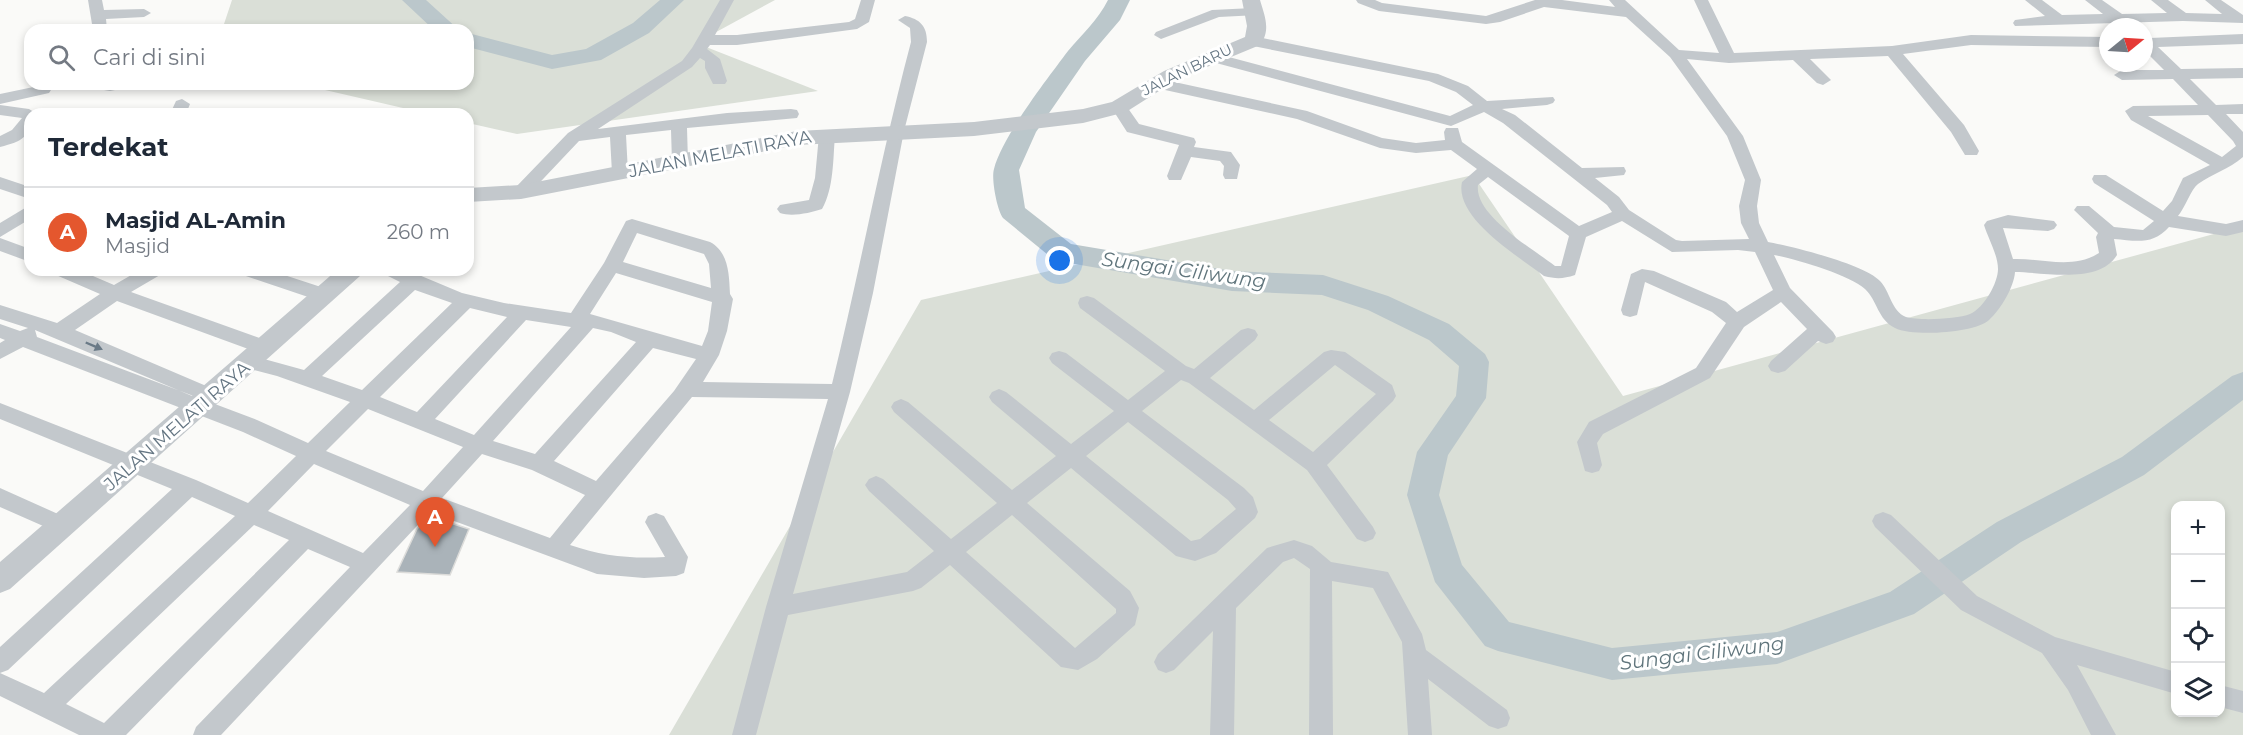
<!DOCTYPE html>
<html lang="id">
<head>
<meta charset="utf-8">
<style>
  body { margin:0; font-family:Montserrat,sans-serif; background:#f2f2f3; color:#1f2937 }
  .controls { position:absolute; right:18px; bottom:18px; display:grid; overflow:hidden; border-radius:12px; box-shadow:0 3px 9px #0003 }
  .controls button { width:54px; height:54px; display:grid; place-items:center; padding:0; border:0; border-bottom:2px solid #e0e1e3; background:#fff; color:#1f2937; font:30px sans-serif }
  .compass { position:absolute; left:2099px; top:18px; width:54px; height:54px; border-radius:50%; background:#fff; box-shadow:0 3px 9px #0003; rotate:72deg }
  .you { position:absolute; left:1060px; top:261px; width:21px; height:21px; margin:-15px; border:4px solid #fff; border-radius:50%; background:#1a73e8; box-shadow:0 0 0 9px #1a73e833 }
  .badge { display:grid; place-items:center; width:39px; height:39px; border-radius:50%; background:#e4572e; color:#fff; font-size:20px; font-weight:700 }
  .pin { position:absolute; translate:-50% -50px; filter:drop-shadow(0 2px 3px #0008) }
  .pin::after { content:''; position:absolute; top:32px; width:21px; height:18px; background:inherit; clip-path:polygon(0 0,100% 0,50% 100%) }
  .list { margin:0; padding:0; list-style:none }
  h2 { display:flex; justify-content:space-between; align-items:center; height:78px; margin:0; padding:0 24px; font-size:26px }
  h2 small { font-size:20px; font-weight:400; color:#747a83 }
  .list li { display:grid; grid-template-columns:39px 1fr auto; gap:18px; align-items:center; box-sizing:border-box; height:90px; padding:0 24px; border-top:2px solid #e0e1e3 }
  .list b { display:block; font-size:22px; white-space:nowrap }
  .list p { margin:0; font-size:20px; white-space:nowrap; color:#747a83 }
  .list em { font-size:20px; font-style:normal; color:#747a83 }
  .icon { flex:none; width:33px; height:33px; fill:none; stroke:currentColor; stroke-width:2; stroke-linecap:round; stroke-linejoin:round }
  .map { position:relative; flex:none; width:2243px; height:735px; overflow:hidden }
  .search { position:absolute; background:#fff; box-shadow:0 3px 9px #0003; left:24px; top:24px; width:450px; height:66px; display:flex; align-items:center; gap:15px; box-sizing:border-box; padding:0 21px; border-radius:18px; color:#747a83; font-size:22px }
  .panel { position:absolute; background:#fff; box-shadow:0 3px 9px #0003; left:24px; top:108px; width:450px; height:168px; border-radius:18px }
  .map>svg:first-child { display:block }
</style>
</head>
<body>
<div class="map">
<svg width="2243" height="735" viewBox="0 0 2243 735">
  <rect width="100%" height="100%" fill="#fafaf8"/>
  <path fill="#dadfd7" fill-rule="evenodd" d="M232 0H775L696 43 818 91 517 134 468 123V114H429L299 84H468V30H222Z
    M1473 175 1623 396 2243 226V735H669L921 300ZM2176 506H2220V712H2176Z"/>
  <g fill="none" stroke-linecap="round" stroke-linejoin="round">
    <path fill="#bbc7cb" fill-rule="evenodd" d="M402 0H426L459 30H434Z
      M660 0H684L649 33 601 60 552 69 468 47V33L552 55 586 49 633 23Z
      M1108 0H1130L1120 20 1085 61 1036 132 1019 170 1025 208 1071 244 1232 271 1323 275 1388 296 1449 324 1485 354 1489 362 1486 398 1448 455 1439 495 1462 565 1509 622 1612 648 1777 632 1890 592 1997 522 2122 457 2232 376 2243 372V400L2144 475 2021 542 1914 614 1777 664 1612 680 1498 651 1485 646 1435 582 1407 495 1417 452 1456 396 1459 366 1429 340 1368 310 1322 295 1232 291 1063 262 1053 259 1003 218C997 210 991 178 994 169 1002 137 1047 79 1068 51 1082 34 1098 20 1108 0Z"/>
  </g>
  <path fill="#aab3b9" stroke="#dcdcda" stroke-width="1.5" d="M429 516 469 529 450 575 397 572 417 529Z"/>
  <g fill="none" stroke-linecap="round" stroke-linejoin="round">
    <path fill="#c3c8cc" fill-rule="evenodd" d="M88 0H102L104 10 144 9 151 13 144 17 106 19 107 30H93Z
      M720 0H734L715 35H737L849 22 855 19 861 0H875L869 22 857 29 737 45H710L707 49 720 59 727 81 725 84H713L705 68V61L700 58 692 67 598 129 727 113 791 109 797 110 799 114 797 118 687 128 688 162 686 166H674L672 162 671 130 626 135 628 173 626 177H614L612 173 610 137 579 141 527 196H515L512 192 515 188 568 133 682 61 692 48Z
      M1356 0H1375L1382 3 1486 16 1535 0H1562L1615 7 1609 0H1625L1679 50 1719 53 1694 0H1708L1734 53 1892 46 1971 35 2108 37V47L1971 45 1903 54 1964 125 1979 151 1977 155H1965L1951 132 1888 56 1810 59 1831 80 1823 85 1817 83 1793 60 1729 63 1687 59 1743 136 1761 180 1757 206 1759 223 1768 242C1791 246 1864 264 1880 281 1890 291 1891 311 1906 317 1920 321 1957 319 1970 314 1984 308 1998 283 1998 269 1998 255 1988 238 1984 225L1987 221 2008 215 2054 221 2057 225 2054 229 2048 231 2003 228 2013 259C2042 258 2072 270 2099 253L2096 237 2098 233 2074 210 2077 206H2089L2114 227 2143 230 2154 221 2094 183 2092 179 2094 175H2106L2163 211 2172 201 2183 178 2210 165 2131 120 2125 111 2133 106 2198 105 2173 79 2122 80 2114 75 2122 70H2164L2144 50V36L2150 38 2243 34V44L2158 47 2181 69 2243 68V78L2190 79 2216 105 2243 104V114H2226L2243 132V157C2229 169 2212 174 2198 184 2191 189 2185 208 2178 216L2226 224 2243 220V232L2226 236 2169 227C2153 245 2137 241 2114 239L2117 255C2099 285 2043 272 2015 272 2014 287 2001 309 1989 320 1975 333 1913 337 1895 328 1878 320 1877 300 1865 289 1850 275 1795 259 1774 255L1790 288 1833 332 1836 337 1833 342 1826 344 1818 341 1785 371 1778 373 1771 371 1768 366 1771 361 1807 329 1781 302 1744 327 1710 378 1603 434 1597 443 1602 465 1599 471 1592 473 1585 471 1577 442 1589 422 1696 368 1726 323 1712 312 1645 282 1637 315 1630 317 1623 315 1621 310 1631 274 1642 269 1654 271 1726 302 1737 312 1773 290 1755 252 1738 250 1672 252 1622 221 1586 237 1575 275C1563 279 1556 279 1544 276 1518 256 1454 218 1462 182L1477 169 1451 150 1416 153 1380 148 1297 119 1156 88 1148 83 1156 78 1307 111 1382 138 1416 143 1445 140 1444 132 1446 128H1458L1462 142 1579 226 1612 212 1607 205 1503 123 1484 112 1451 126 1205 60 1202 57 1210 52 1450 116 1473 105 1456 92 1429 81 1253 46 1245 41 1253 36 1438 74 1468 86 1487 101 1553 97 1555 100 1553 103 1547 105 1502 109 1515 115 1582 168 1624 167 1626 171 1624 175 1595 178 1619 197 1629 210 1676 240 1682 241 1749 239 1741 223 1739 206 1745 180 1727 136 1670 57 1626 17 1544 7 1500 22 1486 24 1379 11 1358 3ZM2208 115 2233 141 2236 146 2222 157 2148 116ZM1488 177 1569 236 1561 266H1555C1533 249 1474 215 1478 185Z
      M2025 0H2042L2062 15 2103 14 2085 0H2102L2122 14 2167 13 2151 0H2168L2186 13 2222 14 2205 0H2221L2243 15V23L2183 21 2015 26 2013 23 2015 20 2045 16Z
      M1253 8 1260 12 1258 15 1219 17 1161 39 1154 35 1156 32 1212 10Z
      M905 16C920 19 927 26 927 42L904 131 873 293 850 392 793 594 907 572 934 551 869 491 865 485 869 479 876 476 883 479 951 539 997 503 894 412 891 407 894 402 901 399 908 402 1012 490 1056 456 992 402 989 397 992 392 999 389 1006 392 1071 444 1114 411 1052 363 1049 358 1052 353 1059 351 1066 353 1128 400 1165 371 1080 308 1078 303 1080 298 1087 296 1094 298 1186 366 1194 369 1241 330 1248 328 1255 330 1258 335 1255 340 1210 378 1254 410 1324 352 1331 350 1345 352 1392 385 1396 396 1393 401 1327 465 1373 527 1376 533 1373 539 1365 542 1357 539 1307 470 1189 383 1181 380 1142 411 1244 488 1253 497 1258 512 1255 518 1216 553 1195 561 1176 556 1071 468 1027 503 1130 591 1139 608 1135 625 1097 659 1078 670 1061 667 950 565 921 588 913 591 788 615 756 735H732L766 607 828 399 692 397 570 545C602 556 631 559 665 557L645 522 648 516 656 513 664 516 688 557 684 573 676 576 644 578 597 574 430 512 221 735H193L196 727 350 567 308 549 126 735H79L0 696V673L44 693 235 516 192 497 8 670 0 673V647L172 489 0 419V403L196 480 248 503 296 456 243 432 23 347 0 359V343L5 340 0 338V324L20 331 28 328 0 319V305L57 323 100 294 56 275 53 270H79L114 285 140 270H163L160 275 131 292 265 340 268 345 265 350 258 352 251 350 117 301 75 330 218 391 221 396 218 401 211 404 204 401 35 330 37 337 257 420 308 443 350 402 277 376 242 367 239 362 242 357 249 355 304 370 400 282 386 275 383 270H407L462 293 504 303 571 313 604 263 626 221 632 219 710 242C729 252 729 275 730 294L733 299 727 331 719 355 703 382 832 384C860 270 881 155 911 42L910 28 898 20ZM637 233 704 254 709 264 711 288 623 262ZM616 273 712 302 708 331 702 346 590 314ZM415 290 452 303 362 390 322 376ZM470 308 507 317 417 412 380 397ZM526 320 571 327 474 435 435 419ZM593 328 611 332 636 342 535 454 493 441ZM653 348 696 359 674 391 596 481 554 461ZM1335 365 1376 394 1313 452 1269 420ZM368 409 463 447 423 491 326 451ZM1128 422 1228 500 1236 509 1200 539 1191 541 1086 456ZM482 454 532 470 585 495 550 538 442 498ZM314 464 410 505 363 553 268 511ZM1012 515 1116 609V613L1075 648 966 552ZM254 525 289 540 104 723 66 704Z
      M84 84H132L130 87 110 91 86 87Z
      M43 85 49 87 51 90 49 93 0 104V94Z
      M182 99 190 104 186 114H170L176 101Z
      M1119 102 1125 104 1139 124 1194 138 1196 142 1194 147 1231 152 1240 165 1237 179H1225L1223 175 1224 166 1220 161 1191 157 1181 180H1169L1167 176 1179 145 1127 132 1111 107Z
      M0 105 29 109 37 114H30C30 138 23 141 0 147V136L12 130 22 118 0 115Z
      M827 130 833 131 835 135C833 158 834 188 822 209 810 213 792 217 780 213L777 209 780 205 809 200 815 178 819 135 821 131Z
      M0 177 30 187V199L0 189Z
      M30 205V219L0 237V223Z
      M0 238 30 249V262L0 251Z
      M240 270H269L324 288 326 293 324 298 317 300 243 275Z
      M0 488 58 514 61 520 58 526 50 529 0 507Z
      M1883 512 1891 515 1977 596 2055 637 2176 672V694L2077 665 2116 735H2091L2068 690 2042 653 1961 610 1875 527 1872 521 1875 515Z
      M1294 540 1312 546 1331 562 1388 572 1422 634 1426 650 1507 710 1510 718 1507 726 1498 729 1489 726 1428 679 1432 735H1408L1402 642 1373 588 1332 581 1333 735H1309L1310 569 1294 558 1283 562 1236 608 1234 735H1210L1213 631 1174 670 1166 673 1158 670 1154 662 1158 654 1267 548Z
      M2220 685 2243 691V713L2220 707Z"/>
    <path fill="#c3c8cc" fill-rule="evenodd" d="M1242 0H1260C1265 17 1271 30 1260 45L1178 79 1126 112 1083 123 974 136 797 145 521 199 468 202V188L521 185 797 131 974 122 1083 109 1112 102 1164 71 1245 37 1247 26Z
      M337 270H364L360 276 10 589 0 593V562Z"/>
  </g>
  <defs><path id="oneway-solid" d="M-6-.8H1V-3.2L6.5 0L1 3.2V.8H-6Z" transform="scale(1.5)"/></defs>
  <use fill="#6a7a87" href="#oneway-solid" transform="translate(94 346) rotate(23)"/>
  <g text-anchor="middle" stroke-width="6" stroke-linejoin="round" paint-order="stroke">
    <g font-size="15" fill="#657683" stroke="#fff">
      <text transform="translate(1187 70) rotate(-26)" y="5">JALAN BARU</text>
    </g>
    <g font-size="18" fill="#657683" stroke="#fff">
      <text transform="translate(720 154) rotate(-11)" y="6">JALAN MELATI RAYA</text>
      <text transform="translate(177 426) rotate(-41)" y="6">JALAN MELATI RAYA</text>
    </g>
    <g font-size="20" font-style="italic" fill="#60757c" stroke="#fff">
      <text transform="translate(1184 270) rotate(8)" y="7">Sungai Ciliwung</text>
      <text transform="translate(1702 653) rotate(-7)" y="7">Sungai Ciliwung</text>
    </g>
  </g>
</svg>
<div class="controls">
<button>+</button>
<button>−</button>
<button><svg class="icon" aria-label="locate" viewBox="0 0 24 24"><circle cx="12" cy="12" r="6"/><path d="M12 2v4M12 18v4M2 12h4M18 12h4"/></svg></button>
<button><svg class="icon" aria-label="layers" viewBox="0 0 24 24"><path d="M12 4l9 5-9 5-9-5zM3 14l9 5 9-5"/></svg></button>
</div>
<svg class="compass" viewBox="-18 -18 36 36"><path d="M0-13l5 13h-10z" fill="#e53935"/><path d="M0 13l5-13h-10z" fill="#747a83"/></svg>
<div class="you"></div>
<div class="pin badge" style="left:435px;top:547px">A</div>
<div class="search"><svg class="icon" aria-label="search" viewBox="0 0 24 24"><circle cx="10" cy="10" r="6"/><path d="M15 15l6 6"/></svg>Cari di sini</div>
<section class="panel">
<h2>Terdekat<small></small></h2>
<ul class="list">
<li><span class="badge">A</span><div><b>Masjid AL-Amin</b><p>Masjid</p></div><em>260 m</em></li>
</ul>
</section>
</div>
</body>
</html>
